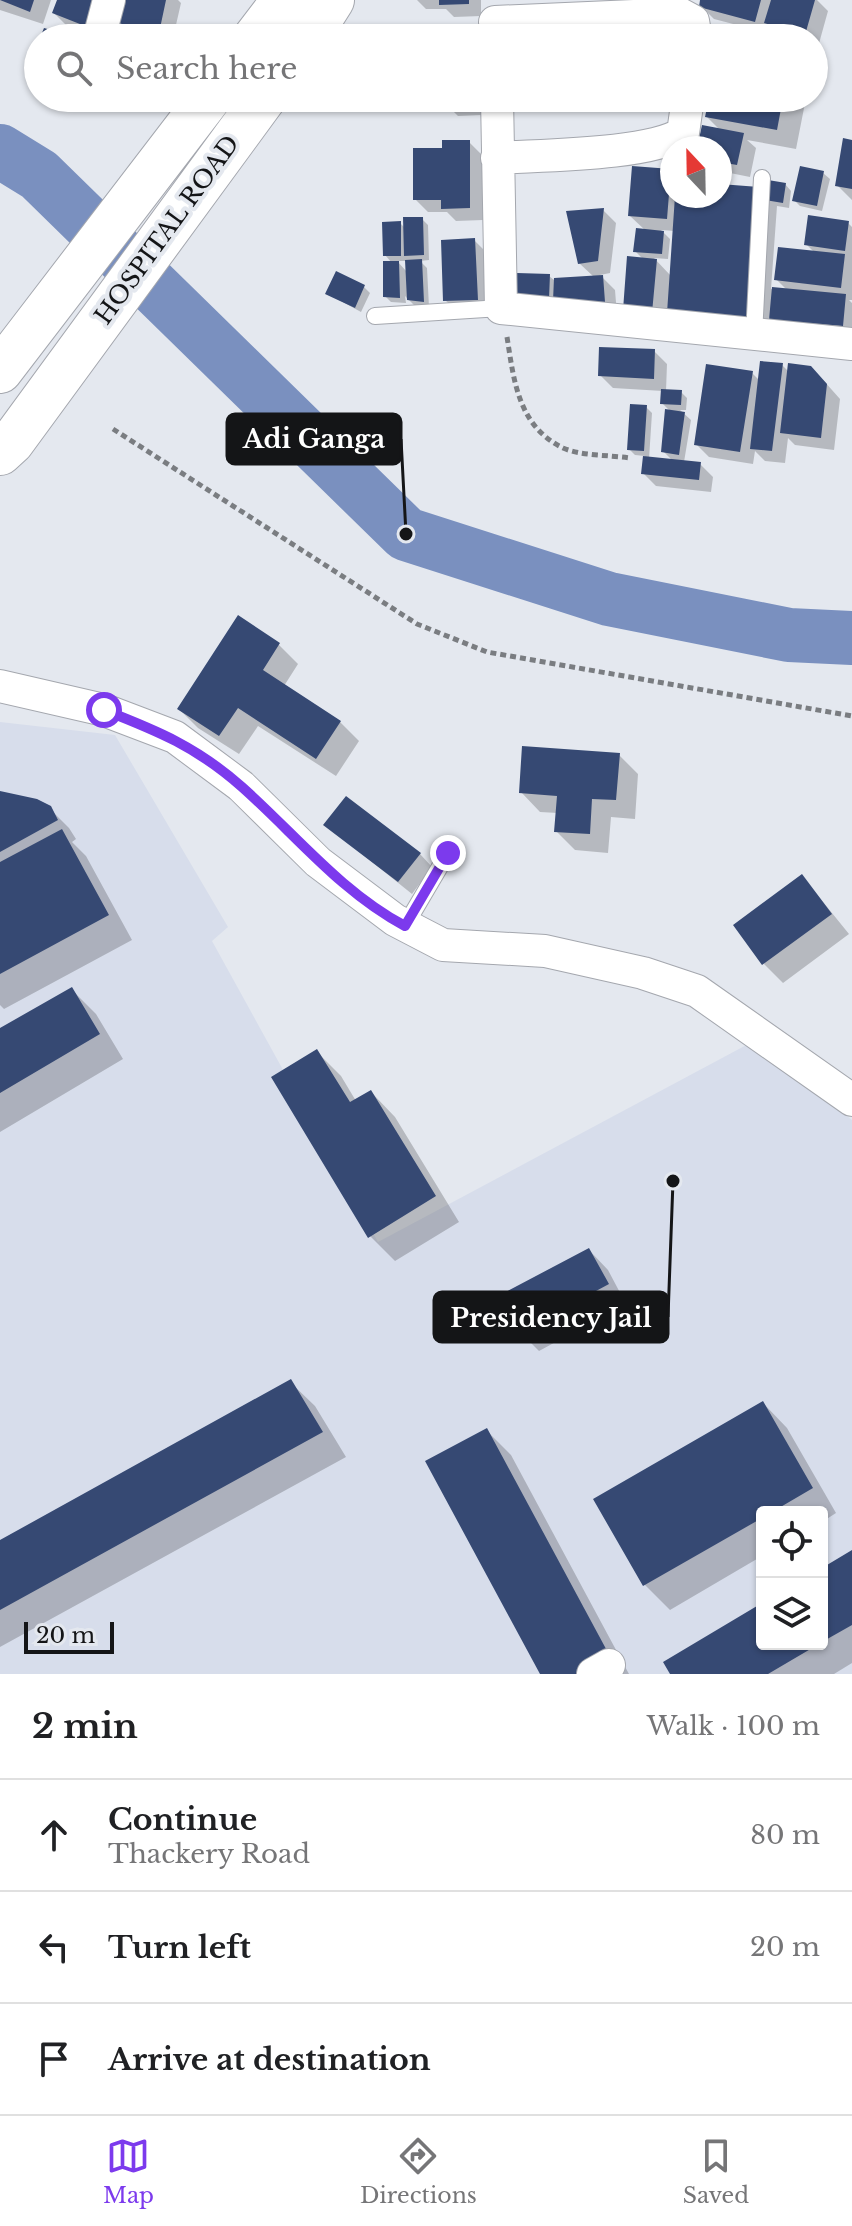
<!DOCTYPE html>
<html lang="en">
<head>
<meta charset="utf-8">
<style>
  body { margin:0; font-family:"Libre Baskerville",serif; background:#f6f6f6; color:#202124 }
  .controls { position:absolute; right:24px; bottom:24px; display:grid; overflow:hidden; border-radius:8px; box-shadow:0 2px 6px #0004 }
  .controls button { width:72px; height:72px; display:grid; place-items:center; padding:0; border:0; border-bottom:2px solid #e0e0e0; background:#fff; color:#202124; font:40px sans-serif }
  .compass { position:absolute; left:660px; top:136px; width:72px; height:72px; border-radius:50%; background:#fff; box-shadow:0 2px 6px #0004; rotate:338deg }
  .scale { position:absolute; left:24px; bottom:20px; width:90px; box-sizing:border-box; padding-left:8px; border:4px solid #141517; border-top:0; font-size:22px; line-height:28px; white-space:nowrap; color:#141517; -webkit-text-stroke:6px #e4e8ef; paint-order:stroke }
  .stop { position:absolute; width:24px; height:24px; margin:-18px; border:6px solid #7c3aed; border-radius:50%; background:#fff }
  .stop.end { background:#7c3aed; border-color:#fff; box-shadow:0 2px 8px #0008 }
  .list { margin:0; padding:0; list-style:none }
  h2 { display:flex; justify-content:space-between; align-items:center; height:104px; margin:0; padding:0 32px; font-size:34px }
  h2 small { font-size:26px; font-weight:400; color:#757577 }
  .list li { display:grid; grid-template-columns:52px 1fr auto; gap:24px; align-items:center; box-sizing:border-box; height:112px; padding:0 32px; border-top:2px solid #e0e0e0 }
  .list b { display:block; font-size:30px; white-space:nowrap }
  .list p { margin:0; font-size:26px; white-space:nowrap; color:#757577 }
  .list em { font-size:26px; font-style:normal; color:#757577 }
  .icon { flex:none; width:44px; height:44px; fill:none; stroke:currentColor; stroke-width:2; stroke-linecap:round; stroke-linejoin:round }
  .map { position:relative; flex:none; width:852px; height:1674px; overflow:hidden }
  .search { position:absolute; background:#fff; box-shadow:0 2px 6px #0004; left:24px; right:24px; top:24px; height:88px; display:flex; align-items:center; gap:20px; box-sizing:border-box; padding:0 28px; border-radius:44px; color:#757577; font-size:30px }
  .sheet { height:440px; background:#fff }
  nav { display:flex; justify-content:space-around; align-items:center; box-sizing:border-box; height:112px; border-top:2px solid #e0e0e0; background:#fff; font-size:22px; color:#757577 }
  nav a { display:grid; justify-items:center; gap:4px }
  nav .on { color:#7c3aed }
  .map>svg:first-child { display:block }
</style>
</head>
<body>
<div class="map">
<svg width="852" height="1674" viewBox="0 0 852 1674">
  <rect width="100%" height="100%" fill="#e4e8ef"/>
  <path fill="#d7ddeb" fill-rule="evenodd" d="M0 722 115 735 228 927 212 941 378 1242 752 1042 852 1120V1674H0ZM762 1512H822V1644H762Z"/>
  <path fill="#0003" fill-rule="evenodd" d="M0 0H51L43 24 0 10Z
    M59 0 98 38 67 26 54 13Z
    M126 0H178L181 3 173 38 133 36 120 23Z
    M417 0H481V16L454 17 446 9H426Z
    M702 0H817L828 11 818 47 814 46V38H787L770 27 768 33 714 19 701 6Z
    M129 98H150L148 104Z
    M417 98H481L482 115 458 116 449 107 427 108Z
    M711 98H806L796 149 747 140 756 148 750 177 720 171V148H699L721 131 707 117Z
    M469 142 482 155 483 220 456 221 447 212H428L415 199 444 150Z
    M852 142V200L837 185Z
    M670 171 672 196H720V186L758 189 785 184 791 191 789 208 777 206 771 289 788 291 776 279 815 253 807 245 848 223 852 227V300H849L852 303V338L785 333 769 317 768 337 638 323 644 260 635 251 646 231 630 216ZM661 230 675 231 671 276 654 258 668 259 670 239Z
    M823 173 830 179 822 211 800 206 794 200Z
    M603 210 616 223 610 273 600 275 615 290 617 315 525 303 549 276 554 280 594 277 579 263Z
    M422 219 428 225 429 260 420 261 427 268 429 307 415 306 405 296 406 303 391 302 385 296 392 263 385 255 400 223 406 229ZM397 261H407V272Z
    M474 240 487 253 490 313H459L445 300Z
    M364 287 370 293 361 312 328 294Z
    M654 351 667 364 666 391 681 392 687 398 686 410H680L691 420 684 462 700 464 713 477 711 492 656 486 643 473 645 456 635 455 629 449 646 407 652 413 649 459 673 461 663 451 671 412 662 403 663 391 613 388 600 375Z
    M782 365 789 372 824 381 840 399 834 450 795 445 788 438 785 463 765 461 755 451 753 464 709 457 696 444 752 373 760 381Z
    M238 618 279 645 298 664 284 686 340 722 359 741 336 776 258 726 239 754 198 728 179 709Z
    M619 755 638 774 635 819 611 817 608 853 575 850 556 831 558 813 540 812 521 792Z
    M0 794 49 808 69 828 76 839 72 842 86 856 132 940 4 1009 0 1005Z
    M326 825 420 854 432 867 412 894Z
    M802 876 849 934 783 983 764 964Z
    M72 990 96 1014 123 1059 0 1132V1031Z
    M317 1052 341 1076 356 1101 371 1092 395 1117 459 1222 395 1261 370 1236Z
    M589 1250 608 1270 626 1304 539 1351 520 1332Z
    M290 1382 315 1406 346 1457 0 1647V1542Z
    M763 1403 787 1428 836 1513 822 1522V1512H762V1556L670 1610 645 1585 595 1500Z
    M486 1430 511 1455 629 1674H542Z
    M852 1553V1663L834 1674H672L762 1606V1644H822V1570Z"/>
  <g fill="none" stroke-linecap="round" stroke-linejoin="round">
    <path stroke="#7a90bf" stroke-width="54" d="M0 151 39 175 406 534 609 599 789 635 852 638"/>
  </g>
  <path fill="#364973" d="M0 0H34L30 12Z
    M57 0H100L90 28 52 13Z
    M124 0H166L159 33 118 23Z
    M439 0H469V4L439 5Z
    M700 0H761L755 22 699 7Z
    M771 0H815L805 35 764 23Z
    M44 28 75 37V38H40Z
    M722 28 770 36V38H720Z
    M467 32V38H438V34Z
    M443 98H470V103L443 104Z
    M709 98H783L777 130 705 117Z
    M702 125 744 133 737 165 720 162V148H697Z
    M843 138 852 140V189L835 186Z
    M442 140H470V208L441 209V200H413V148H442Z
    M632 166 671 169 667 219 628 216Z
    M800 166 824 171 817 206 792 201Z
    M768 180 786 183 783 203 765 200Z
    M720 184 759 187 749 318 667 313 675 196H720Z
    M604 208 598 261 578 264 566 211Z
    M808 215 849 221 845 251 804 245Z
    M403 217H423L424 255 404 256Z
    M401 221V256H383L382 222Z
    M636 228 664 231 662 254 633 252Z
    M475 238 478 300 443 301 441 240Z
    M778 247 845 254 841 288 774 280Z
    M627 256 657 259 652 313 623 310Z
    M422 259 424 302 407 300 405 260Z
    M383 261H399L400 298 383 297Z
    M336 271 365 285 355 308 325 294Z
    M517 273 550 274 549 299 516 297Z
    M603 275 605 302 553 301 554 278Z
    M772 287 846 294 843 326 769 320Z
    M599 347 655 349 654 379 598 376Z
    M760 361 783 363 772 451 750 449Z
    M788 363 811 366 827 384 821 438 780 433Z
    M706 364 753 371 740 452 694 445Z
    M661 389 682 390 681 405 660 404Z
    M630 404 647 405 644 451 627 450Z
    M665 409 685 412 679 455 661 452Z
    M643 456 701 462 699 480 641 474Z
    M238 615 280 643 263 670 341 721 316 759 238 708 219 736 177 709Z
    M522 746 620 753 616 800 592 799 590 834 554 832 557 796 519 793Z
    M0 791 37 799 51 806 58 820 0 852Z
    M346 796 421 853 398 882 323 825Z
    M62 829 109 915 0 974V862Z
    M802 874 832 914 762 965 733 925Z
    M72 987 100 1034 0 1093V1028Z
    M317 1049 350 1102 371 1090 436 1196 368 1238 271 1077Z
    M589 1248 609 1284 518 1333 498 1296Z
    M291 1379 323 1432 0 1610V1540Z
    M763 1401 813 1488 772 1512H762V1518L643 1586 593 1499Z
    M487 1428 612 1660 585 1674H540L425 1461Z
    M852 1550V1625L822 1642V1568Z
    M762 1603V1644H819L768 1674H670L663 1662Z"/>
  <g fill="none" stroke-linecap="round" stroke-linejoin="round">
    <defs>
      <path id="service" d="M375 316 501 308
        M754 335 762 178
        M405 926 448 853"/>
      <path id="minor" d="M495 22 680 14 693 21 696 38
        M99 38 109 0
        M497 98 501 308 852 344
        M497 158C541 155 650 155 683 133L688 98
        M0 686 104 710 175 737 241 786 318 862 395 920 443 945 545 951 643 973 697 991 852 1100
        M593 1674 609 1665"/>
      <path id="secondary" d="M255 38 284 0
        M308 38 332 0
        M0 371 209 98
        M0 453 12 442 264 98"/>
    </defs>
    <use href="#service" stroke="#a4a7ae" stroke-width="18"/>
    <use href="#minor" stroke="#a4a7ae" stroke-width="34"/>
    <use href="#secondary" stroke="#a4a7ae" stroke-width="46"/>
    <path stroke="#7a7d81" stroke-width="5" stroke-dasharray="6 4" stroke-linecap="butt" d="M507 337C514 381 518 426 563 448 581 456 610 455 630 458
      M113 429 417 624 487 652 852 716"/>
    <use href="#service" stroke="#fff" stroke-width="16"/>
    <use href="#minor" stroke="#fff" stroke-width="32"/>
    <use href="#secondary" stroke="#fff" stroke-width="44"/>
  </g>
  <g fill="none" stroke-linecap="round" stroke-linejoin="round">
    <path stroke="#7c3aed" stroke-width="10" d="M104 710C158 731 197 747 242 787 295 834 341 892 405 926L448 853"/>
  </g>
  <g text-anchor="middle" stroke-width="8" stroke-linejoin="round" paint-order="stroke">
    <g font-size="24" fill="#141517" stroke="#e4e8ef">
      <text transform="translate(167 230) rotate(-54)" y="8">HOSPITAL ROAD</text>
    </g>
  </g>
  <path fill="none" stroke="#141517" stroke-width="3" d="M406 534L401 439M673 1181L668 1317"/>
  <g fill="#141517" stroke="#e4e8ef" stroke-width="3">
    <circle cx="406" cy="534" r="8"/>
    <circle cx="673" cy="1181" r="8"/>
  </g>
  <g fill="#141517" stroke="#141517" stroke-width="3">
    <rect x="227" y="414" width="174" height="50" rx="8"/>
    <rect x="434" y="1292" width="234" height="50" rx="8"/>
  </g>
  <g font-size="26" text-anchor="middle" font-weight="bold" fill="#fff">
    <text x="314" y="448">Adi Ganga</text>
    <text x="551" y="1327">Presidency Jail</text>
  </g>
</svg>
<div class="controls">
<button><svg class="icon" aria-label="locate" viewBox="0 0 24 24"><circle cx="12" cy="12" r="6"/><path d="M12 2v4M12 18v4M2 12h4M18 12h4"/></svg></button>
<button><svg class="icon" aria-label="layers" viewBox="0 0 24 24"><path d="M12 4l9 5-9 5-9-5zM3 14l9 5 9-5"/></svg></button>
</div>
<svg class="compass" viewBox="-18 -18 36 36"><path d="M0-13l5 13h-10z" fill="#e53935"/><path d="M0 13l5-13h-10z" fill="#757577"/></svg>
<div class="scale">20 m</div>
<div class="stop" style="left:104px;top:710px"></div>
<div class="stop end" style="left:448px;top:853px"></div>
<div class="search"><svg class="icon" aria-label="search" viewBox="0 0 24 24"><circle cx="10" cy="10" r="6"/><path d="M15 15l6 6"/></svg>Search here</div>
</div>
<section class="sheet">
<h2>2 min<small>Walk · 100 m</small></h2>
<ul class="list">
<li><svg class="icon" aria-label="ahead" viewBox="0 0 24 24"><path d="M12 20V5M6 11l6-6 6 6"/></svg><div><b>Continue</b><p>Thackery Road</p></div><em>80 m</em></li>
<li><svg class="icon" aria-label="left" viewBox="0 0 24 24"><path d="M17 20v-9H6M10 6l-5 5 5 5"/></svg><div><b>Turn left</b></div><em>20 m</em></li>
<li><svg class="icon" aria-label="arrive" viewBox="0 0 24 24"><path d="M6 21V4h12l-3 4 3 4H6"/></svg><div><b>Arrive at destination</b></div></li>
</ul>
</section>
<nav>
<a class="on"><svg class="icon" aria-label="map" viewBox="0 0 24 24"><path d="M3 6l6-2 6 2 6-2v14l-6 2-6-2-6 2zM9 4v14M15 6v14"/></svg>Map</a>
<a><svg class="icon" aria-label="directions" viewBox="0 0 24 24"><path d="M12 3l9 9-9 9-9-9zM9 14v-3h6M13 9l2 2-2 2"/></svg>Directions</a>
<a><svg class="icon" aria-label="saved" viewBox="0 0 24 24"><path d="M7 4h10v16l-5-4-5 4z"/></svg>Saved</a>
</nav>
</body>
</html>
